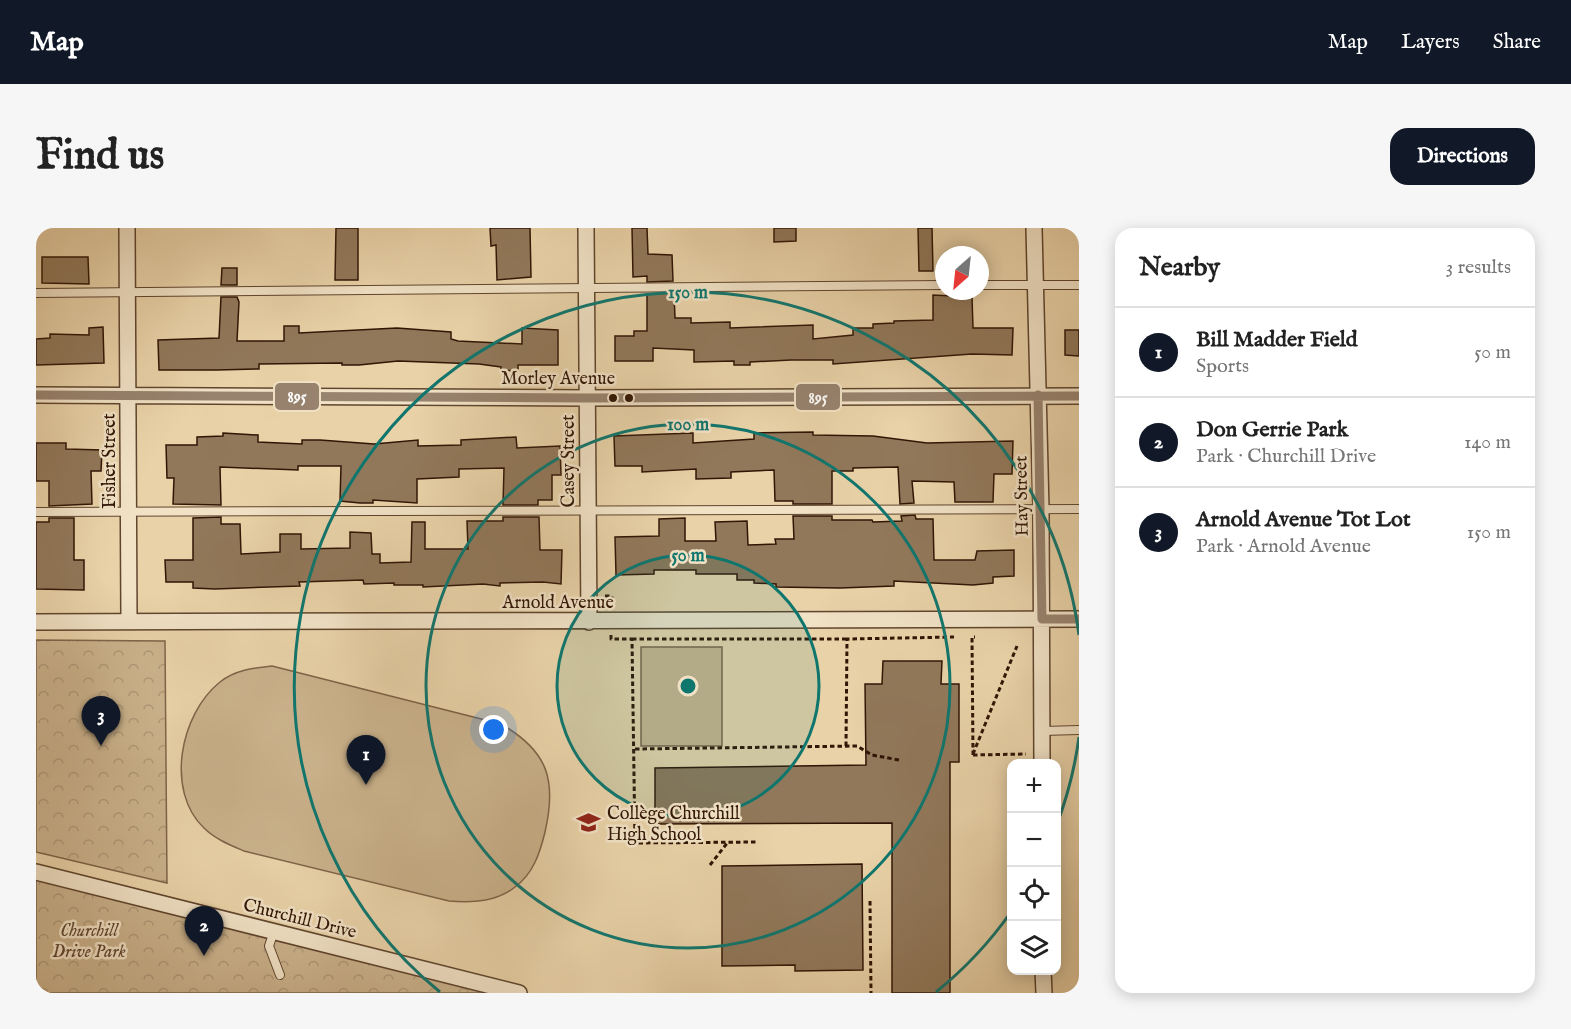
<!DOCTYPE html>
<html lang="en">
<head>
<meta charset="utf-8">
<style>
  body { margin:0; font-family:"IM FELL English",serif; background:#f6f6f6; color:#222 }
  .controls { position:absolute; right:18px; bottom:18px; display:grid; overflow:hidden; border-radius:12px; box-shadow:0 3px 15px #0003 }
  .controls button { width:54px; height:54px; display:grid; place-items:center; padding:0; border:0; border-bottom:2px solid #e0e0e0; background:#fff; color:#222; font:30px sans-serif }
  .compass { position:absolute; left:899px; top:18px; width:54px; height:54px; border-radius:50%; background:#fff; box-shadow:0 3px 15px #0003; rotate:207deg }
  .you { position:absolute; left:458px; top:502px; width:21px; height:21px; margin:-15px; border:4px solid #fff; border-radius:50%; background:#1a73e8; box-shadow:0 0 0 9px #1a73e833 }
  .badge { display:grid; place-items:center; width:39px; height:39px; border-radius:50%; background:#111827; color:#fff; font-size:20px; font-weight:700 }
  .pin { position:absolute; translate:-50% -50px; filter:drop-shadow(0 2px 3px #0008) }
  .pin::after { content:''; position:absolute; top:32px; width:21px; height:18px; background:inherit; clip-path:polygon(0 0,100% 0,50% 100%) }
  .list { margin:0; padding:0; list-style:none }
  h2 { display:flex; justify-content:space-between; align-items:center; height:78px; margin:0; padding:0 24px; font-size:26px }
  h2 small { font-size:20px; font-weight:400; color:#767676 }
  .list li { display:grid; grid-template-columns:39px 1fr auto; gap:18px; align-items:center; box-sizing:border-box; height:90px; padding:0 24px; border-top:2px solid #e0e0e0 }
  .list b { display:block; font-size:22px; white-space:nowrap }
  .list p { margin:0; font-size:20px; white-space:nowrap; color:#767676 }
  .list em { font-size:20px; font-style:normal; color:#767676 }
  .icon { flex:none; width:33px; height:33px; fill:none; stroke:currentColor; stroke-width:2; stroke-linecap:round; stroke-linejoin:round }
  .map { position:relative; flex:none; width:1043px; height:765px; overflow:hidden; border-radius:18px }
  header { display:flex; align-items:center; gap:36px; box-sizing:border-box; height:84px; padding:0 30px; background:#111827; color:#fff }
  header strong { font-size:28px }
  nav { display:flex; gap:33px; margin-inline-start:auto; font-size:21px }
  .intro { display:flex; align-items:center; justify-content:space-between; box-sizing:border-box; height:144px; padding:0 36px }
  h1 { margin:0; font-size:42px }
  .button { padding:15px 27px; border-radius:18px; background:#111827; color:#fff; font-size:21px; font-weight:700 }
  main { display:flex; gap:36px; padding:0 36px }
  aside { flex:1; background:#fff; border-radius:18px; box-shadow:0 3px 15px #0003 }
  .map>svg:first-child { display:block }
</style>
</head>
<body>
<header>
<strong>Map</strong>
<nav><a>Map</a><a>Layers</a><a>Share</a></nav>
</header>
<div class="intro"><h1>Find us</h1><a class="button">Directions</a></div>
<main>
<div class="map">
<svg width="1043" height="765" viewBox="0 0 1043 765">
  <defs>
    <pattern id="park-crowns" width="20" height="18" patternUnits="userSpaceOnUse" patternTransform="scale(1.5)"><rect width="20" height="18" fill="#cab28c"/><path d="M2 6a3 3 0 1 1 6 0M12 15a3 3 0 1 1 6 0" fill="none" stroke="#ae9877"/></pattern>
  </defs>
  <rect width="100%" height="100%" fill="#e9d2a8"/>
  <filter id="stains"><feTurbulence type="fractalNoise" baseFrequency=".00333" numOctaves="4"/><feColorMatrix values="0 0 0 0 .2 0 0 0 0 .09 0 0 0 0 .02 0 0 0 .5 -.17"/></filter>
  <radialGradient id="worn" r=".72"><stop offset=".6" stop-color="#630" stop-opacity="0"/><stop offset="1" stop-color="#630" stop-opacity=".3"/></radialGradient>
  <path fill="#cab28c" stroke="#7e6449" stroke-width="1.5" d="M605 419H686V518H605Z
    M236 438 465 496C512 523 521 552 509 604 504 625 497 646 479 659 461 674 435 675 413 673L208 623C194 617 179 611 168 600 129 563 144 486 184 454 199 442 217 440 236 438Z"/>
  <path fill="url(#park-crowns)" stroke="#7e6449" stroke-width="1.5" d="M0 412 129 413 131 655 0 624Z
    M0 644 483 765H0Z"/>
  <path fill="#91785a" stroke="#311606" stroke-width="1.5" d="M300 0H322V52H299Z
    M454 0H494L495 49 461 52 460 17 455 18Z
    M596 0H611L612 26 636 27 637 53 611 54V48L597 49Z
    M738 0H760V13L738 14Z
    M882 0H896L897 43H883Z
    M6 29H52L53 56 6 55Z
    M186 40H201V57H185Z
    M638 65 639 90H655V95L694 94V100L777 97V111L817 107V100H837V96L858 95V93L897 92V67L936 69 937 100H977L976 127 936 126 797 136V132H755L714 134V137H698V133L658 134V122L617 120V133H579V108H598V103H611V66Z
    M185 69H201L203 74 201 113H248V98H263V105L361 100 415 104V111L422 113 486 116V100L522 102V137H482V143L465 142V139L443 136 362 133 323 137H306V135L223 136V141L181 142H123L122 112 183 110Z
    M67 99 68 135 0 137V111L14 110V106L53 107V100Z
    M1029 102H1043V128L1029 127Z
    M777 204V207L837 208 891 215 977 213 976 246H958L957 274H919L918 254 876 253 878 275 864 276 862 239 817 240V243H796V276H757V273H739L738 242 695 244V250L660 251V241L606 244V238H579L578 208 657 205V215L718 211V205Z
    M187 205 222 207V214L266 216V212H284L338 216 382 212V218L425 217V212L480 209 481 220 524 218 525 247H516V272H502V277H467L468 240 423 241V249L381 251V275L337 272V275H324L304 273 305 238H262V242L184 239 185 277 137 276 138 250H131L130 217H161V209L187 208Z
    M0 215H30V221L66 222 65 243H55L56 276 13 278V253H0Z
    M879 287 880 291H897L898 332H939L941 323 978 322V348L957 349V355L937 357 858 353V358L804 360 740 359V356L718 355V352H701V346H660V342H618V346L580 347 579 309 623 308V291L649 290V313H680L679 294 711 293 712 317 740 316 739 311H758L757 288H796V292H836L837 294 866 293 865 288Z
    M185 289V296H204L205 326 244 324V306H265V321L314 320V304L335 305 336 326H344V335L375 334 376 294H389V321H432L431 293H467V289H503L504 322H526L525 356 507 354 464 355V358L447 356 387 359V357H358V355L328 356 327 352 263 354 264 358 179 361 157 360V354H130L129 332H157V290Z
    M13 290H38V332H48V362L0 361V294H13Z
    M847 433H906L905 456H923V534H914V765H856V595L619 596V540L830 537 829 456H846Z
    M826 636 827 742 759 743V737L686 738V638Z"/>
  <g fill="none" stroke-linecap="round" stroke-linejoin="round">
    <defs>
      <path id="lane" d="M944 57H1043
        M0 65 908 57
        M0 284 1043 281
        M1006 503 1043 502
        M238 703 233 718 244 747"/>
      <path id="street" d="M91 0 93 393
        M550 0 553 394
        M998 0 1005 281 1006 536
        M0 167 551 170 1043 168
        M0 394 1043 391
        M0 644 483 765
        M1007 742 1008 765"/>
    </defs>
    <use href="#lane" stroke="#5f452e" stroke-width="10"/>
    <use href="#street" stroke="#5f452e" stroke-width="18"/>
    <path stroke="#311606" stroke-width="3" stroke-dasharray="4.5 3" stroke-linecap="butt" d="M569 368H576V376
      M575 407V411H596L599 615 722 614
      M596 411H811
      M810 518 811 411 918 409
      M599 521 821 518 836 527 863 532
      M937 526 981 418
      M937 527 936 409H939
      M937 527 990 526
      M674 637 692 614
      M834 673 835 765"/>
    <use href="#lane" stroke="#f1e2c6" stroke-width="8"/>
    <use href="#street" stroke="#f1e2c6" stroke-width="15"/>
    <defs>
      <path id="bus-1" d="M0 167 551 170 1043 168
        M1002 167 1006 391H1043"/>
    </defs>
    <use href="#bus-1" stroke="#f1e2c6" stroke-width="14"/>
    <use href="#bus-1" stroke="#98836f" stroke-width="9"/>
  </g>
  <circle cx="652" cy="458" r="131" fill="#0f766e" fill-opacity=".12"/>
  <g fill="none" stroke="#0f766e" stroke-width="3">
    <circle cx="652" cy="458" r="131"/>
    <circle cx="652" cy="458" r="262"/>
    <path d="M1043 509A394 394 0 0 1 1021 596M975 684A394 394 0 0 1 900 764M404 764A394 394 0 1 1 1043 407"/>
  </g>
  <defs>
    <symbol id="school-bare" viewBox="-9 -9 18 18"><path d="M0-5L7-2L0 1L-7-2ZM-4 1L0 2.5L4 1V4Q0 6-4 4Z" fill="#8f2418" stroke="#f1e2c6" stroke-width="2.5" paint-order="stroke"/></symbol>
  </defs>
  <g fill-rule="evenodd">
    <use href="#school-bare" x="536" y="578" width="33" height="33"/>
  </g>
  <g fill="#311606" stroke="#f1e2c6" stroke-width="2">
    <circle cx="577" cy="170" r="5"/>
    <circle cx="593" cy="170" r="5"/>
  </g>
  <g text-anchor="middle" stroke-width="5" stroke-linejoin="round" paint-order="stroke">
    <g font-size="18" fill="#311606" stroke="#f1e2c6">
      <text x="522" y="156">Morley Avenue</text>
      <text transform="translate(73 233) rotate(-90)" y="6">Fisher Street</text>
      <text transform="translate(532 233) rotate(-90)" y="6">Casey Street</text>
      <text transform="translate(985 268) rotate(-91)" y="6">Hay Street</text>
      <text x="522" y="380">Arnold Avenue</text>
      <text transform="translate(264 690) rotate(14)" y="6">Churchill Drive</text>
    </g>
    <g font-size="18" fill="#311606" stroke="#f1e2c6" text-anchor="start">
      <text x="571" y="591">Collège Churchill<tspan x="571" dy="21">High School</tspan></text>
    </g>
    <g font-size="18" font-style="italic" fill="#5f452e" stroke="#f1e2c6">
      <text x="53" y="708">Churchill<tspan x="53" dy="21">Drive Park</tspan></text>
    </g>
  </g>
  <circle cx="652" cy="458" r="9" fill="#0f766e" stroke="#f1e2c6" stroke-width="3"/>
  <g font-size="18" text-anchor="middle" font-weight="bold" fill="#0f766e" stroke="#f1e2c6" stroke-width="5" stroke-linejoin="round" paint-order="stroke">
    <text x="652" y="70">150 m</text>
    <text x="652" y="202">100 m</text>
    <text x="652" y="333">50 m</text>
  </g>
  <g stroke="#f1e2c6" stroke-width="2">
    <rect x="238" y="154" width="46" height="29" rx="6" fill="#98836f"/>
    <rect x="759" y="155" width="46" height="28" rx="6" fill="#98836f"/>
  </g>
  <g font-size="16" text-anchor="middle" font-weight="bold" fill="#fff">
    <text x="261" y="174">895</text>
    <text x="782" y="175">895</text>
  </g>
  <rect width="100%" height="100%" filter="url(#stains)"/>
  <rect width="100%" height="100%" fill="url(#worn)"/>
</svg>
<div class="controls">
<button>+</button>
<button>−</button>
<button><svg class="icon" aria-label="locate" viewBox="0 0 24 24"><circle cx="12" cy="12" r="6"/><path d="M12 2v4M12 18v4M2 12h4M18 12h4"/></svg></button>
<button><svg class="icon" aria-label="layers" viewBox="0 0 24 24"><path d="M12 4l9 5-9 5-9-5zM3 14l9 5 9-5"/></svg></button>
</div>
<svg class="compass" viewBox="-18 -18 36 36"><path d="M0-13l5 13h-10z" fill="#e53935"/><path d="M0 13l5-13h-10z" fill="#767676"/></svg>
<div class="you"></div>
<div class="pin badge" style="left:330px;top:557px">1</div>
<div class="pin badge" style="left:168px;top:728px">2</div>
<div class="pin badge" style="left:65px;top:518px">3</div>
</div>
<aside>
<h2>Nearby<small>3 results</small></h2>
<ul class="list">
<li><span class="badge">1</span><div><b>Bill Madder Field</b><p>Sports</p></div><em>50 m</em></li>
<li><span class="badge">2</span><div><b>Don Gerrie Park</b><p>Park · Churchill Drive</p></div><em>140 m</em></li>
<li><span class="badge">3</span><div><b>Arnold Avenue Tot Lot</b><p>Park · Arnold Avenue</p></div><em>150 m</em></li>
</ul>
</aside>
</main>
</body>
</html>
